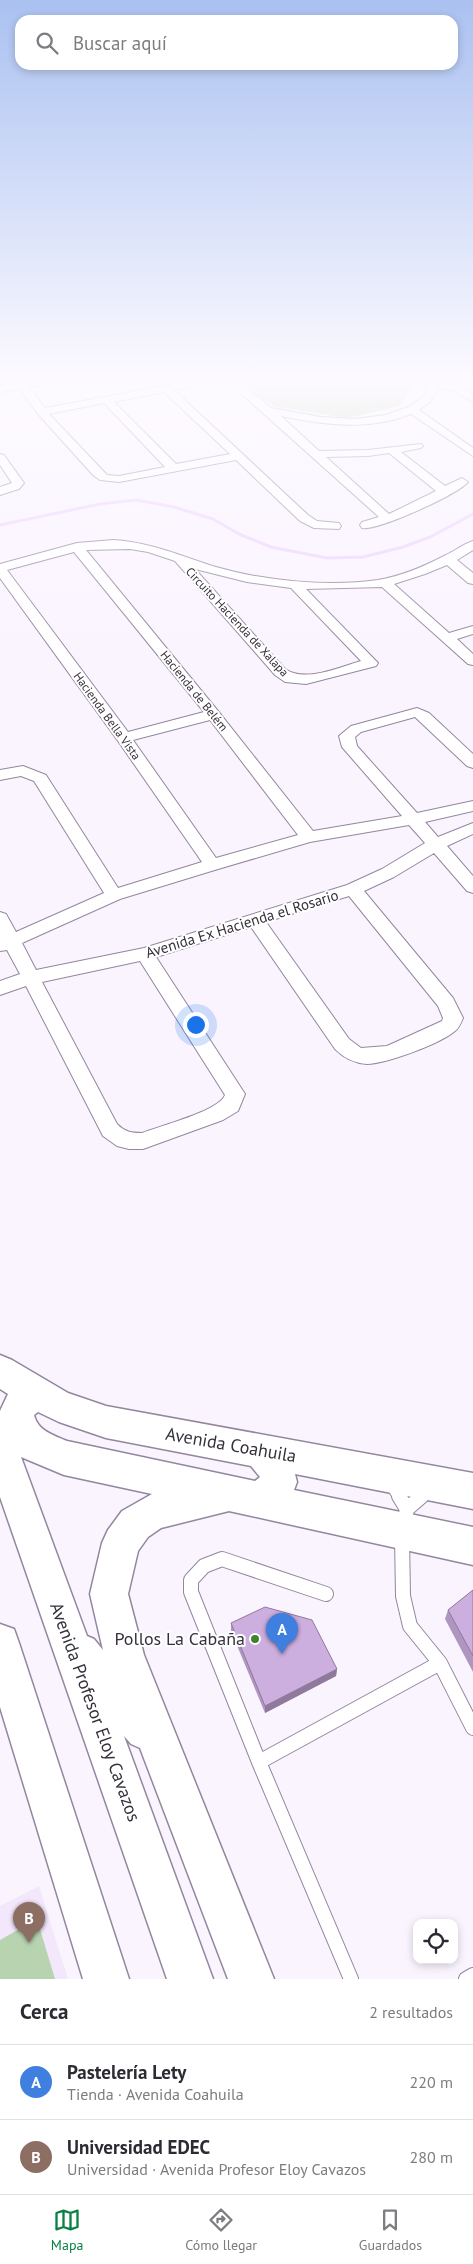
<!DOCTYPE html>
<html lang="es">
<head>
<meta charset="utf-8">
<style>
  body { margin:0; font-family:"PT Sans",sans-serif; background:#f7f7f7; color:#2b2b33 }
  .controls { position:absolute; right:15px; bottom:15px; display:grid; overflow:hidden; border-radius:10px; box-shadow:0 2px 8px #0003 }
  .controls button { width:45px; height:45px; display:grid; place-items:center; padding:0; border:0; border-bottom:1px solid #e1e1e2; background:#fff; color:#2b2b33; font:25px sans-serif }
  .you { position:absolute; left:195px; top:1024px; width:18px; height:18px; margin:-12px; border:4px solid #fff; border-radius:50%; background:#1a73e8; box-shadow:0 0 0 8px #1a73e833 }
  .badge { display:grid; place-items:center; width:32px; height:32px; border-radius:50%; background:#0b8043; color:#fff; font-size:16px; font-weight:700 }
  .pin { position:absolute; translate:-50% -41px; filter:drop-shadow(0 1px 2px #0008) }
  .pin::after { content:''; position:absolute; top:26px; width:18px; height:15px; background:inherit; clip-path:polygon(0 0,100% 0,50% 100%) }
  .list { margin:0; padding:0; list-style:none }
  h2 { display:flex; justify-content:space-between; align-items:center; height:65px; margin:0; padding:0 20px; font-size:21px }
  h2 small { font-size:16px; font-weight:400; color:#7c7c81 }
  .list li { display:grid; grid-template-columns:32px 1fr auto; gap:15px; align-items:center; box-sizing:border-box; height:75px; padding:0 20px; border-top:1px solid #e1e1e2 }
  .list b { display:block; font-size:19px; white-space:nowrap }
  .list p { margin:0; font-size:16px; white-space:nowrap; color:#7c7c81 }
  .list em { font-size:16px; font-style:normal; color:#7c7c81 }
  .icon { flex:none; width:28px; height:28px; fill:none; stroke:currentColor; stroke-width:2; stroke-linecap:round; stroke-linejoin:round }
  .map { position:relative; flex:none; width:473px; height:1979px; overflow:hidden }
  .search { position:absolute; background:#fff; box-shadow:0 2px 8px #0003; left:15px; right:15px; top:15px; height:55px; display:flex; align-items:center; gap:12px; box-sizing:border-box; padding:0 18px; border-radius:15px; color:#7c7c81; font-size:19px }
  .sheet { height:215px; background:#fff }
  nav { display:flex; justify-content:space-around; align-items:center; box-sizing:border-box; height:70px; border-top:1px solid #e1e1e2; background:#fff; font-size:14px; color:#7c7c81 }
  nav a { display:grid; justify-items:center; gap:2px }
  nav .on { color:#0b8043 }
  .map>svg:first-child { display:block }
</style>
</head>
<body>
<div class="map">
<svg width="473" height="1979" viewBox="0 0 473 1979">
  <rect width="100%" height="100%" fill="#faf4ff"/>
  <path fill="#f3e7fb" d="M39 1886 68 1979H0V1906Z"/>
  <path fill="#b7d3b0" d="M237 378H417L400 406 346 418 273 406Z
    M37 1919 55 1979H0V1940Z"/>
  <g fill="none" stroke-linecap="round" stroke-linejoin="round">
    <path stroke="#edd5fe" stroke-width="3" d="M0 525 100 504 136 500 174 507 213 519 239 534 271 547 327 558 363 557 403 547 430 537 473 514"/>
    <defs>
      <path id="lane-far1" d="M392 1486 399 1497
        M421 1497 427 1492"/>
      <path id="lane" d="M399 1496 407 1509
        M404 1524 407 1509 422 1496
        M402 1537 403 1596 410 1626 440 1663 473 1728
        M326 1594 222 1559 204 1566 191 1580V1592L259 1762 351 1979
        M259 1762 440 1663
        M466 1979 473 1975"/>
      <path id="street" d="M50 378H74L69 381 29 387 45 408 207 378H236L271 408 321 417 354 419 386 415 411 406 424 396 432 378H442L441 382 461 387 473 394V402L454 391 438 388 430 402 419 410 473 448V456L411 414C369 431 324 425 281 416L319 451 368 450 421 444 423 446 421 448 401 452 445 486 462 478 468 482C457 495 377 531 362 528L360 525 362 522 379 517 226 380 174 390 308 515 317 521 339 523 341 526 339 529 314 528 300 521 236 460 119 482 100 480 93 475 38 414 20 389 0 392V386ZM164 392 230 454 176 464 114 402ZM104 403 165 467 119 476 107 475 49 414ZM389 453 436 491 389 514 326 457 368 456Z
        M0 454 4 455 24 483 19 489 0 495V487L12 483 0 465Z
        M113 540C150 542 181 556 216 567 264 581 329 587 378 580 402 576 425 566 446 555 455 551 463 544 473 541V550L457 560 473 573V584L468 583 447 565 425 574 394 584 449 633 473 626V634L457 639 473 654V665L468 664 382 587 306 589 378 663 376 666 306 684 285 682 275 675 175 561 148 552 130 549 86 550 218 711 313 831 402 816 342 747 339 736 351 726 417 708 429 713 473 754V768L467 766 415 717 361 732 355 737 357 746 417 813 473 801V811L425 822 438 837 473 823V834L447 846 473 876V893L467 891 434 853 394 877 364 891 453 998 463 1018C461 1023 459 1028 455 1031 440 1044 385 1064 367 1064 354 1063 344 1058 335 1049L251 927 156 957 245 1094 238 1111 223 1120 143 1149H129L117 1146 103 1136 26 986 0 995V981L20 974 7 950 0 951V912L6 914 16 932 104 893 34 781 21 776 0 780V770L23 766 46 775 118 888 202 862 118 741 0 578V564L77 543ZM74 552 204 712 128 732 7 570ZM195 569 247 582 291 588 361 661C339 667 306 683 285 669ZM210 720 298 835 216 858 133 740ZM409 825 425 843 382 869 347 885 144 948 36 970 22 943 120 899 218 869 310 842ZM349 896 438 1006 443 1018 442 1021 387 1046 361 1048 349 1039 266 922ZM140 961 225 1095C219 1111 160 1126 142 1133 131 1133 125 1132 117 1124L42 982Z"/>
      <path id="secondary" d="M0 1355 12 1360 68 1393 106 1406 473 1473V1509L295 1474 297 1482 294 1490 473 1527V1565L229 1511 161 1528 148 1537 138 1551 128 1594 144 1655 274 1979H228L140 1748 131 1744 124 1736 213 1979H167L0 1497V1411L8 1394 0 1389ZM38 1412 59 1422 106 1438 251 1466 260 1477 255 1481 67 1441C53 1435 38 1431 34 1415ZM21 1457 64 1475 152 1494 122 1511 108 1530 102 1543 90 1594 103 1650 94 1639 87 1636Z
        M0 1624 14 1629 19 1643 129 1979H83L0 1707Z"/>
    </defs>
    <use href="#lane-far1" stroke="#94869e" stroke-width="13"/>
    <use href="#lane" stroke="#94869e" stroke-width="16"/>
    <use href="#street" stroke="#94869e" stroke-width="2"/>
    <use href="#secondary" stroke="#94869e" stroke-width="3"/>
    <path stroke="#a59fa9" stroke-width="2" stroke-dasharray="1 2.5" stroke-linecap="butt" d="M356 378 383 407"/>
    <use href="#lane-far1" stroke="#fff" stroke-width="11"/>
    <use href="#lane" stroke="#fff" stroke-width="14"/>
    <use href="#street" fill="#fff" fill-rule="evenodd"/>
    <use href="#secondary" fill="#fff" fill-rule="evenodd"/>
  </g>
  <path fill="#af96c0" d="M473 1590V1672L445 1619 448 1610Z
    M231 1623 337 1669 336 1676 265 1713 231 1631Z"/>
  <path fill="#8f7a9c" d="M337 1669 336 1676 265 1713V1706Z"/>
  <path fill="#ccaedf" stroke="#8f7a9c" d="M473 1590V1656L448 1610Z
    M265 1607 312 1620 337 1669 265 1706 231 1623Z"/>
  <linearGradient id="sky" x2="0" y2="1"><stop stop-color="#aac1f1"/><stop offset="0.58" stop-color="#fdfaff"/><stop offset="1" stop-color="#fdfaff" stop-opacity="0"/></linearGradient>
  <rect width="473" height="655" fill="url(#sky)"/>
  <circle fill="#3f8429" stroke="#fff" stroke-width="2" cx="255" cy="1639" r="5"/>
  <g text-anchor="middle" stroke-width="4" stroke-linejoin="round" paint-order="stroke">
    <g font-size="12" fill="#36303a" stroke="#fff">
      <text transform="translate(237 622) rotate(47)" y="4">Circuito Hacienda de Xalapa</text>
      <text transform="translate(194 691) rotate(51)" y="4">Hacienda de Belém</text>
      <text transform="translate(107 716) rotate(54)" y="4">Hacienda Bella Vista</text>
    </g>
    <g font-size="15" fill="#36303a" stroke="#fff">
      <text transform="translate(242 924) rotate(-17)" y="5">Avenida Ex Hacienda el Rosario</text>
    </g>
    <g font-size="18" fill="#36303a" stroke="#fff">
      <text transform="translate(231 1445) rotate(10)" y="6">Avenida Coahuila</text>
      <text transform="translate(95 1712) rotate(70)" y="6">Avenida Profesor Eloy Cavazos</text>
    </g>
    <g font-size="18" fill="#36303a" stroke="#fff" text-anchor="end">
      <text x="245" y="1645">Pollos La Cabaña</text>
    </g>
  </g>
</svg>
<div class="controls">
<button><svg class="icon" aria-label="locate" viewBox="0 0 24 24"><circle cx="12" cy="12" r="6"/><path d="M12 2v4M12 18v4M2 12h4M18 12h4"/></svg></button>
</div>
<div class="you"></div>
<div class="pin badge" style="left:282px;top:1654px;background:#3f7fe0">A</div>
<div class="pin badge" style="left:29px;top:1943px;background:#8d6e63">B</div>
<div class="search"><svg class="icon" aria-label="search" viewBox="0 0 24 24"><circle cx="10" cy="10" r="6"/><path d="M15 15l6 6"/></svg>Buscar aquí</div>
</div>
<section class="sheet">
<h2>Cerca<small>2 resultados</small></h2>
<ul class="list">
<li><span class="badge" style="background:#3f7fe0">A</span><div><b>Pastelería Lety</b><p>Tienda · Avenida Coahuila</p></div><em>220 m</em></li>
<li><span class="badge" style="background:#8d6e63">B</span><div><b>Universidad EDEC</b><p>Universidad · Avenida Profesor Eloy Cavazos</p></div><em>280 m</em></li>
</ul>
</section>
<nav>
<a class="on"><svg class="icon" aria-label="map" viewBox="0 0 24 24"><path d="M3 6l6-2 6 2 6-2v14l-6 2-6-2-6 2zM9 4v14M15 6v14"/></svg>Mapa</a>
<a><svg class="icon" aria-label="directions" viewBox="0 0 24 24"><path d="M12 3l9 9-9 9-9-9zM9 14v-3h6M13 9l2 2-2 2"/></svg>Cómo llegar</a>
<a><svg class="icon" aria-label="saved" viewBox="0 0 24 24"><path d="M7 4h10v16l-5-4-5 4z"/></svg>Guardados</a>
</nav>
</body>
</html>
